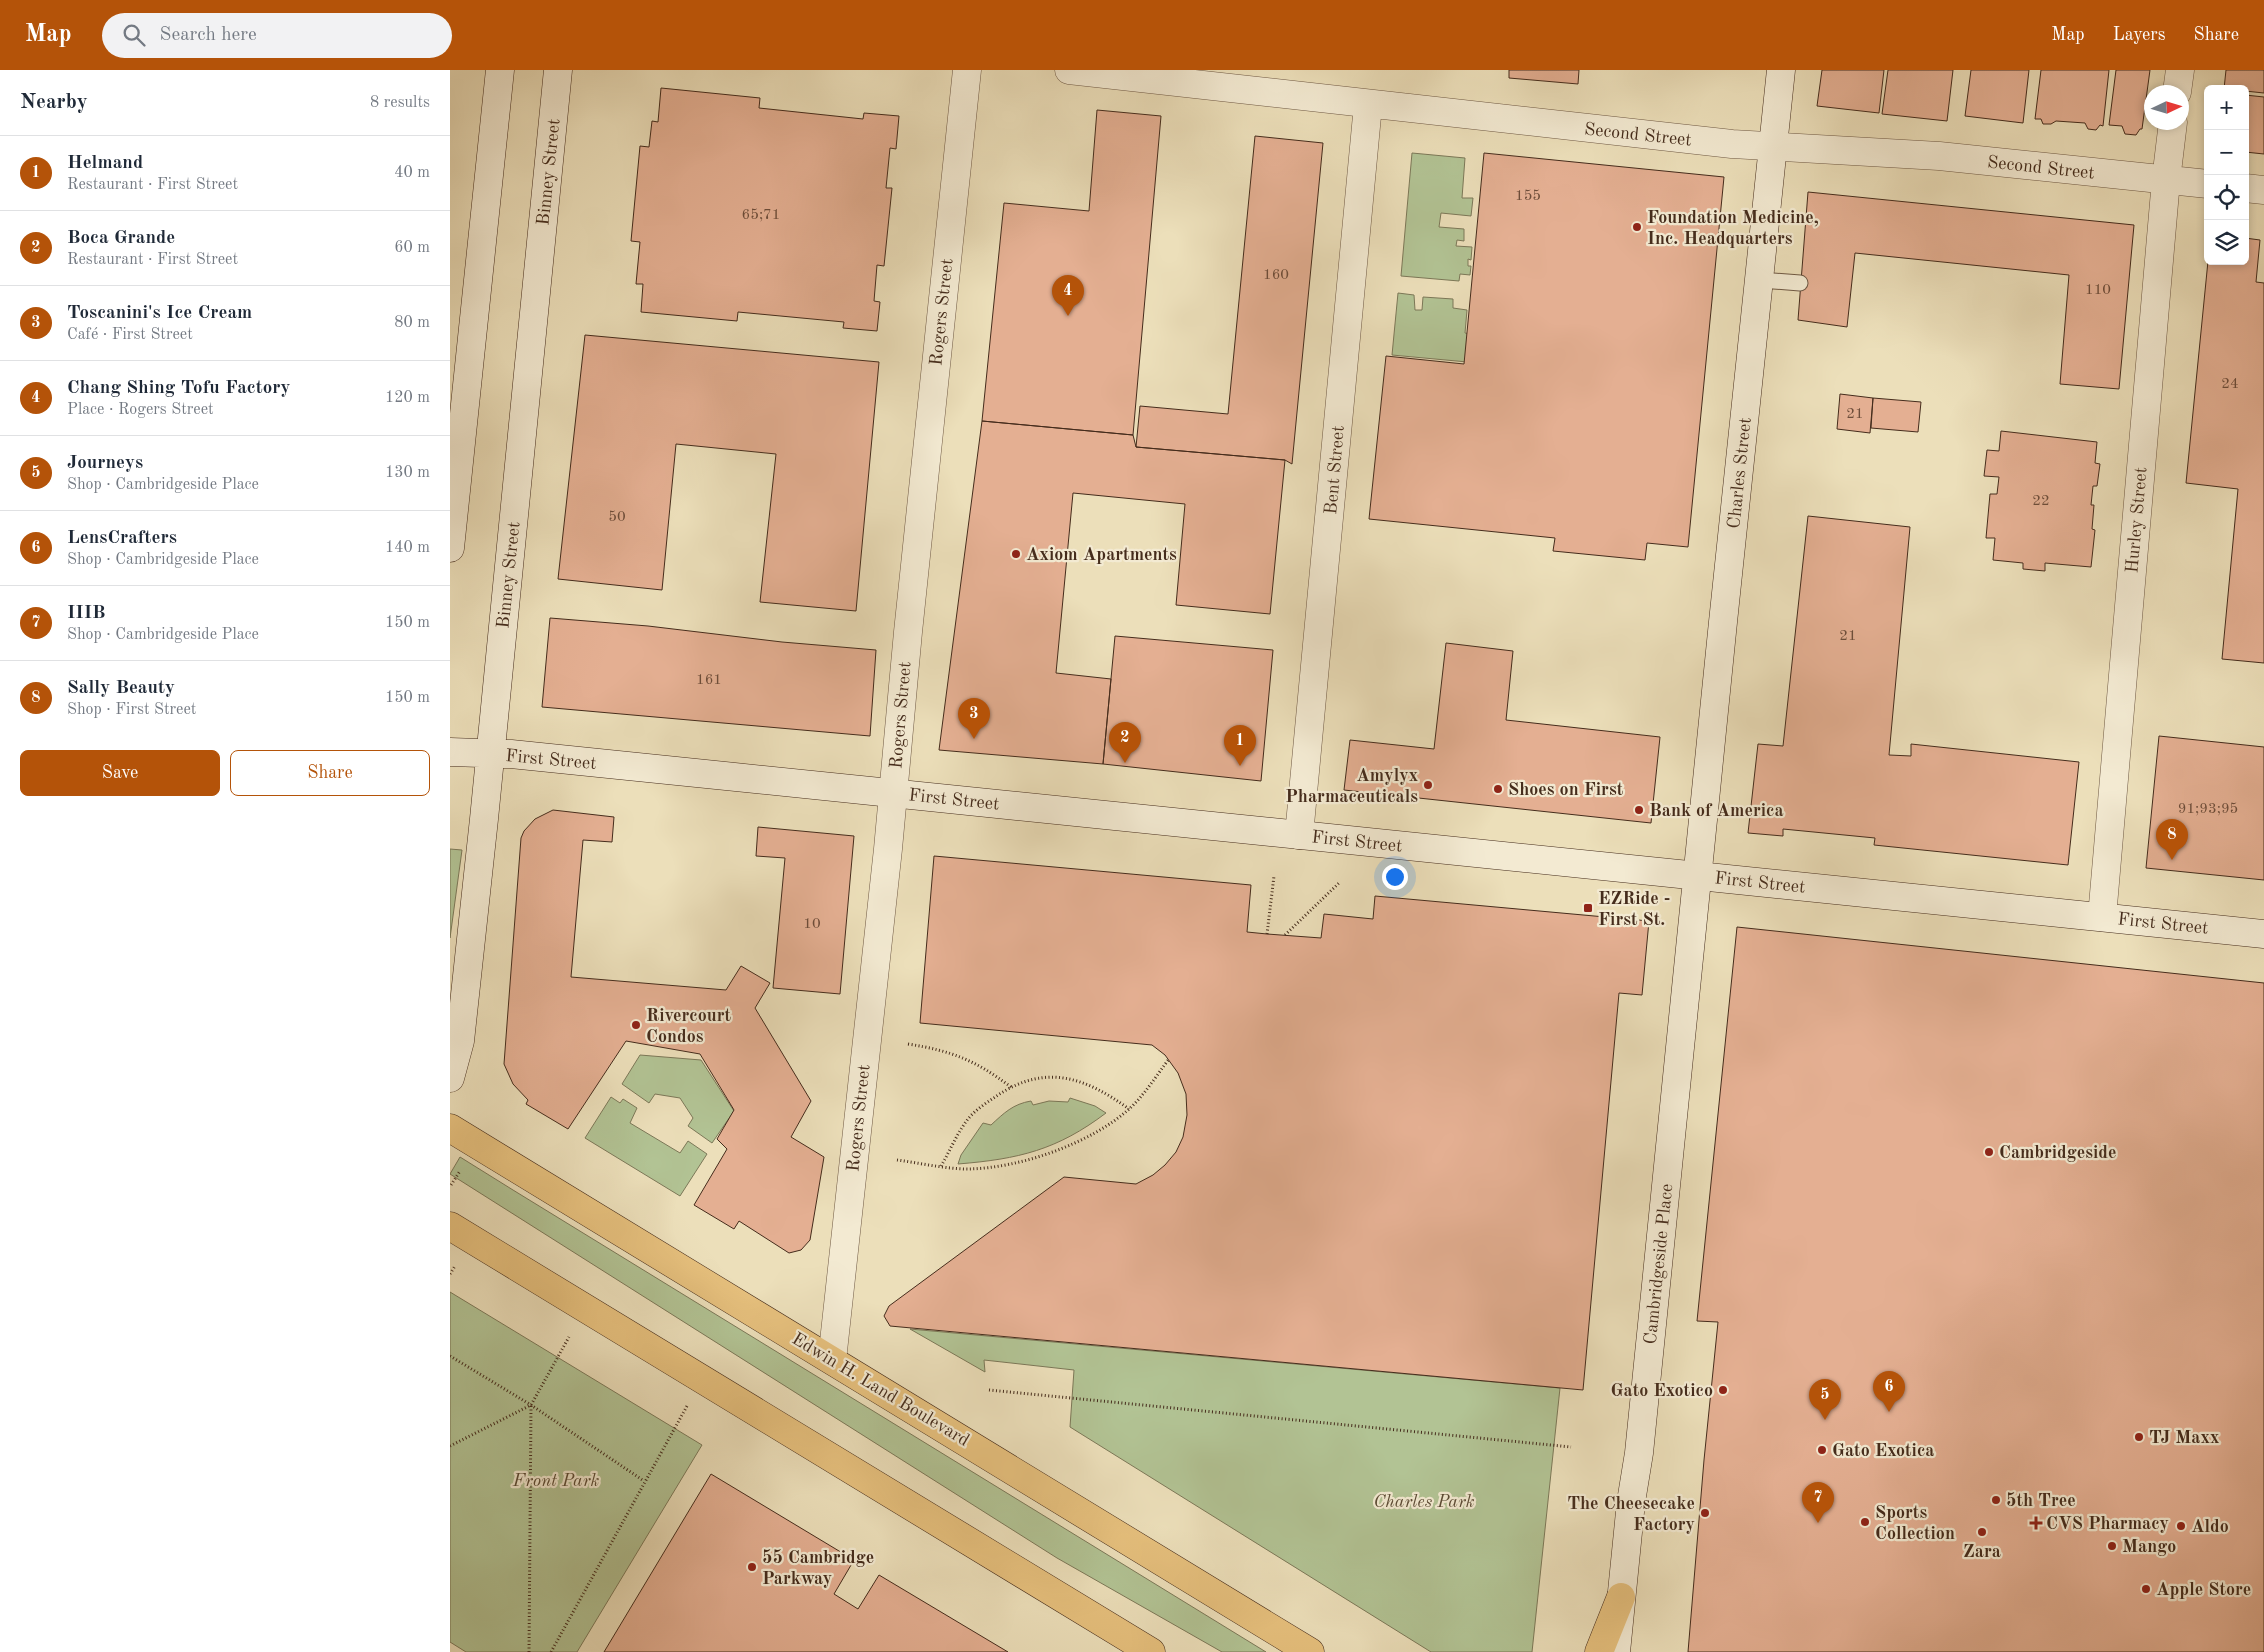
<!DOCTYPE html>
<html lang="en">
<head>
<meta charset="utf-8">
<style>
  body { margin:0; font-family:"Old Standard TT",serif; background:#f2f2f3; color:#1f2937 }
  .controls { position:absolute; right:15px; top:15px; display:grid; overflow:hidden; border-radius:8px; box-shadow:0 2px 8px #0003 }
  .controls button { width:45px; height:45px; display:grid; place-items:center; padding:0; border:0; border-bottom:1px solid #e0e1e3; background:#fff; color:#1f2937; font:25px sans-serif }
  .compass { position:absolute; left:1694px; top:15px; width:45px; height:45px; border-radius:50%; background:#fff; box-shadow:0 2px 8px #0003; rotate:86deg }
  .you { position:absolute; left:944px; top:806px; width:18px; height:18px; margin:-12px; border:4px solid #fff; border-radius:50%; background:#1a73e8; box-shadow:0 0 0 8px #1a73e833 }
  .badge { display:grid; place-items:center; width:32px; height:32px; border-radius:50%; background:#b45309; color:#fff; font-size:16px; font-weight:700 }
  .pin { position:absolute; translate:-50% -41px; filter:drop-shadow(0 1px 2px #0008) }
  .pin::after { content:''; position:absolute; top:26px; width:18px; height:15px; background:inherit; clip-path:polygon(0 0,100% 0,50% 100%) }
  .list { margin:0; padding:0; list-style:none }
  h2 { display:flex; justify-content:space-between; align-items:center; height:65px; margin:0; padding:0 20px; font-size:21px }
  h2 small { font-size:16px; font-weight:400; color:#747a83 }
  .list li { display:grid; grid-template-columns:32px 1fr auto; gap:15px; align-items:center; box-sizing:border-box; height:75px; padding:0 20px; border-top:1px solid #e0e1e3 }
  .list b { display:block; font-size:19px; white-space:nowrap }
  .list p { margin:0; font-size:16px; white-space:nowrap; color:#747a83 }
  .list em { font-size:16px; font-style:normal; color:#747a83 }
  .actions { display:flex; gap:10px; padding:15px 20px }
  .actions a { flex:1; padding:11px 0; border:1px solid #b45309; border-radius:8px; text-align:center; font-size:18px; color:#b45309 }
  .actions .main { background:#b45309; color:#fff }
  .icon { flex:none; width:28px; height:28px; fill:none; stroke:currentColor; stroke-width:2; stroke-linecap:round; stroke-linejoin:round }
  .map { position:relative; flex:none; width:1814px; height:1582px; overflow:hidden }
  header { display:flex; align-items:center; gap:30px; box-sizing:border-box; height:70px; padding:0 25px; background:#b45309; color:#fff }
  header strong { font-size:24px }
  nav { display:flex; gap:28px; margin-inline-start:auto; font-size:18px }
  .search { width:350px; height:45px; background:#f2f2f3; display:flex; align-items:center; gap:12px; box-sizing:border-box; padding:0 18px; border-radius:28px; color:#747a83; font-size:19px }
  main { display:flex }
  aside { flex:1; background:#fff }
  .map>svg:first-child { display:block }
</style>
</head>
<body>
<header>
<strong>Map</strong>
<div class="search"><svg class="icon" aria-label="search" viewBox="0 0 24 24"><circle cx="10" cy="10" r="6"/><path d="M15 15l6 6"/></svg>Search here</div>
<nav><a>Map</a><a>Layers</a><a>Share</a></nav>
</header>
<main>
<aside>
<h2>Nearby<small>8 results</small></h2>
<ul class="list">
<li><span class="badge">1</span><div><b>Helmand</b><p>Restaurant · First Street</p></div><em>40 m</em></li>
<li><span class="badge">2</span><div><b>Boca Grande</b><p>Restaurant · First Street</p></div><em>60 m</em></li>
<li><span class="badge">3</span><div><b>Toscanini's Ice Cream</b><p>Café · First Street</p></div><em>80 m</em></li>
<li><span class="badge">4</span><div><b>Chang Shing Tofu Factory</b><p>Place · Rogers Street</p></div><em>120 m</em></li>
<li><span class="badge">5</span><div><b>Journeys</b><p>Shop · Cambridgeside Place</p></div><em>130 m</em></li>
<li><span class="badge">6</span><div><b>LensCrafters</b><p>Shop · Cambridgeside Place</p></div><em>140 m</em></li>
<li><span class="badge">7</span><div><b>IIIB</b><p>Shop · Cambridgeside Place</p></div><em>150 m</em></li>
<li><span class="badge">8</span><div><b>Sally Beauty</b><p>Shop · First Street</p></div><em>150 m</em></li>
</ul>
<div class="actions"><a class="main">Save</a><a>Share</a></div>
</aside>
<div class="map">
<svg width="1814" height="1582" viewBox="0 0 1814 1582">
  <rect width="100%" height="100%" fill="#ecdfba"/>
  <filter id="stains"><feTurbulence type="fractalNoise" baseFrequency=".004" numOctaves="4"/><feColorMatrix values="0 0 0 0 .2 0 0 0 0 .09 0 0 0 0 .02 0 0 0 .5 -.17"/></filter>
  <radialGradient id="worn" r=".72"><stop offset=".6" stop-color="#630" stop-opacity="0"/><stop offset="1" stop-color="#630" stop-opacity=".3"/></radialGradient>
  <path fill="#b2c394" stroke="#7c7858" d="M962 83 1015 88 1012 128H1023L1021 146 991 143 989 157 1014 159V171L1007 170 1006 176 1022 177 1021 190 1018 189V196H1021L1020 205 1010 204 1009 211 951 206Z
    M948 223 964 225 965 240H972L973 227 1003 229V238L1017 240 1015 263 1025 265 1028 293 942 285Z
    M0 779 12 780 0 868Z
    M190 985 251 990 284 1041 262 1073 238 1056 243 1048 230 1028 205 1024 199 1033 172 1014Z
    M161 1027 170 1033 173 1029 187 1038 180 1053 230 1083 238 1071 257 1084 230 1126 135 1068Z
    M620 1028 645 1036 656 1043C607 1080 569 1089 508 1094L511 1085 533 1053 541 1055C554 1043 563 1034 581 1031L583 1035 599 1031 618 1032Z
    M10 1087 63 1120 816 1582H772L607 1488 0 1104Z
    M0 1222 252 1375 127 1582H16L0 1572Z
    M460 1259 1110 1318 1082 1582H981L620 1357 624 1300 534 1290 535 1302Z"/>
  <path fill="#e4af92" stroke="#452c1c" d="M1059 0H1129L1128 14 1059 8Z
    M1372 0H1434L1429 43 1367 36Z
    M1438 0H1503L1497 51 1432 44Z
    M1521 0H1579L1573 53 1515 46Z
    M1591 0H1659L1653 56 1650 55 1646 60 1638 59 1635 53 1606 51 1601 54H1593L1591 49H1585Z
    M1666 0H1700L1692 59H1690L1686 65 1675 64 1672 56 1659 55Z
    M1776 0H1814V23L1795 21V19H1774Z
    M211 18 310 28 309 38 413 49 414 43 449 46 446 79 440 78 436 118H442L434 196 427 195 424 231 430 232 427 261 393 258 394 252 288 242 287 251 191 242 193 214H186L190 172 181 171 190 76 199 77 202 51 208 52Z
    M1795 25 1814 27V84L1795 82Z
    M647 40 711 46 683 365 532 351 554 133 639 141Z
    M805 66 873 73 842 394 835 390 686 377 690 336 778 344Z
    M1034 83 1274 107 1238 477 1197 473 1195 490 1103 481 1105 468 919 449 936 286 1014 294Z
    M1358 122 1684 155 1669 319 1610 314 1619 205 1405 183 1397 257 1348 250Z
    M1795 168 1810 170 1806 212 1814 213V593L1772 589 1788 419 1736 413 1758 191H1795Z
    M135 265 429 292 406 541 310 532 326 384 226 374 212 520 108 509Z
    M1390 324 1423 328 1420 363 1387 359Z
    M1423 328 1471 332 1468 362 1421 358Z
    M532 351 683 365 686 377 835 390 820 544 726 535 735 434 623 423 606 603 661 609 653 694 489 680Z
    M1551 361 1647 372 1645 393 1650 394 1647 416H1643L1641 435H1644L1642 459 1645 460 1641 497 1595 493V501L1573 499V493L1543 490 1545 468H1536L1540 424H1547L1549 407 1534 406 1537 380 1549 381Z
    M1358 446 1460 457 1439 685 1461 686V674L1629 692 1618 795 1424 775 1425 768 1333 759V766L1298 763 1308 674 1333 676Z
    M100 548 198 556 332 572 426 580 420 666 92 637Z
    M665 566 823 580 811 711 653 694Z
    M996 573 1063 581 1056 650 1210 667 1201 753 894 720 900 670 984 679Z
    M1709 666 1814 677V810L1696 798Z
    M103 740 164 747 162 772 133 770 121 907 276 920 291 896 320 913 305 938 361 1031 341 1067 374 1087 360 1170 351 1180 339 1183 289 1151 284 1159 244 1135 277 1079 267 1069 284 1040 250 984 176 971 118 1059 76 1034 78 1030 63 1014 54 994 71 768 74 761 85 749Z
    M308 757 404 766 390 924 323 918 335 788 306 786Z
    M484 786 801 815 797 862 817 864 871 868 874 844 923 849 925 826 1199 851 1192 925 1169 923 1133 1320 440 1256 434 1246 439 1236 614 1107 686 1114 703 1105 715 1095 726 1082 733 1067 737 1045 736 1024 728 1003 715 985 702 975 470 953Z
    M1287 857 1814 913V1582H1238L1254 1390 1268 1252 1247 1251Z
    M261 1404 404 1490 384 1524 408 1539 429 1505 558 1582H154Z"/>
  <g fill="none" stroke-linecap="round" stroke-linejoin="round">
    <defs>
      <path id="lane" d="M1310 210 1350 213"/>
      <path id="street" d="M619 0 1282 74 1489 86 1758 114
        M1727 22 1730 0
        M1795 118 1814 120
        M849 765 918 35
        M1652 847 1716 110 1723 52
        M382 1290 438 779 458 562 517 0"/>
      <path id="secondary" d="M0 478 50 0
        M0 682 61 684 1814 864
        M0 1008 10 971 34 749 108 0
        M1166 1582 1181 1432 1189 1383 1273 552 1331 0"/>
      <path id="primary" d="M0 1058 860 1582
        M0 1156 701 1582
        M1149 1582 1171 1527"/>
    </defs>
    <use href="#lane" stroke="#6f5944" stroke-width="17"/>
    <use href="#street" stroke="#6f5944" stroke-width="29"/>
    <use href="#secondary" stroke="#452c1c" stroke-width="29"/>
    <use href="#primary" stroke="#452c1c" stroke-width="29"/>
    <path stroke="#452c1c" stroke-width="3" stroke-dasharray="1 2.5" stroke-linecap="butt" d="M817 864 824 806
      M835 865 890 812
      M458 974C502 981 525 990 561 1017
      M447 1090C470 1093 495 1099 519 1099 570 1098 639 1074 678 1040 694 1026 706 1006 719 989
      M491 1096C500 1081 507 1063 518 1049 526 1039 538 1032 548 1025 597 993 636 1008 679 1039
      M1 1115 10 1101
      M0 1204 5 1196
      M0 1286 81 1335 194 1411
      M539 1320 1121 1377
      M0 1376 81 1335 119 1267
      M79 1582 81 1335
      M101 1582 237 1336"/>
    <use href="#lane" stroke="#f3ead2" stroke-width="15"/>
    <use href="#street" stroke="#f3ead2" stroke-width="28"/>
    <use href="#secondary" stroke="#f3ead2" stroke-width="28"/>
    <use href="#primary" stroke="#e6c07d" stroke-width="28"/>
  </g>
  <g fill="#8f2418" stroke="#f3ead2" stroke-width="2">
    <circle cx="1187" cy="157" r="5"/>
    <circle cx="566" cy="484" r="5"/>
    <circle cx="978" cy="715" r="5"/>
    <circle cx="1048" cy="719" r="5"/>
    <circle cx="1189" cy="740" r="5"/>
    <rect x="1133" y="833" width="10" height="10" rx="2.5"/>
    <circle cx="186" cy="955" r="5"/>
    <circle cx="1539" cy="1082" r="5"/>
    <circle cx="1273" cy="1320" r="5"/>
    <circle cx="1689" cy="1367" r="5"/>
    <circle cx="1372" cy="1380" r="5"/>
    <circle cx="1546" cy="1430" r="5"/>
    <circle cx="1255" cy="1443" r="5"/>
    <circle cx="1415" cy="1452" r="5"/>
    <path d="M1583.5 1445.5h5v5h5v5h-5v5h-5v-5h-5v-5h5z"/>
    <circle cx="1731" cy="1456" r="5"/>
    <circle cx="1532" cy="1462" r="5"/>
    <circle cx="1662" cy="1476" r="5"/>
    <circle cx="302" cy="1497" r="5"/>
    <circle cx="1696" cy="1519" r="5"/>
  </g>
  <g text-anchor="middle" stroke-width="4.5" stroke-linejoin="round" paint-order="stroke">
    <g font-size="15" fill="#6d4d3a">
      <text x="1078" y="130">155</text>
      <text x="311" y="149">65;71</text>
      <text x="826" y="209">160</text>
      <text x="1648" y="224">110</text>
      <text x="1780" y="318">24</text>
      <text x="1405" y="348">21</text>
      <text x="1591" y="435">22</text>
      <text x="167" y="451">50</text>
      <text x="1398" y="570">21</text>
      <text x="259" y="614">161</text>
      <text x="1758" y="743">91;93;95</text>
      <text x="362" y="858">10</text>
    </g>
    <g font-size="18" fill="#452c1c" stroke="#f3ead2">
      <text transform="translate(1188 64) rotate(6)" y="6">Second Street</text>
      <text transform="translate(1591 97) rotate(6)" y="6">Second Street</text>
      <text transform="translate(98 102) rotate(-84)" y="6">Binney Street</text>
      <text transform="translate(491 242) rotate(-84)" y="6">Rogers Street</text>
      <text transform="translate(884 400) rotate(-85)" y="6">Bent Street</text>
      <text transform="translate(1289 403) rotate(-84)" y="6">Charles Street</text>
      <text transform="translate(1686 450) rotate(-85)" y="6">Hurley Street</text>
      <text transform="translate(58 505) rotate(-84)" y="6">Binney Street</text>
      <text transform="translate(450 645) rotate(-85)" y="6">Rogers Street</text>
      <text transform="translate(101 689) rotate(5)" y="6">First Street</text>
      <text transform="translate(504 729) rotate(6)" y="6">First Street</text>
      <text transform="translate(907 771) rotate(6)" y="6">First Street</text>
      <text transform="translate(1310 812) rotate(6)" y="6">First Street</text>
      <text transform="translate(1713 853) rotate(6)" y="6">First Street</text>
      <text transform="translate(408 1048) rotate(-84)" y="6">Rogers Street</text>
      <text transform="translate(1208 1194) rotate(-84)" y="6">Cambridgeside Place</text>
      <text transform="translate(431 1319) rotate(31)" y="6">Edwin H. Land Boulevard</text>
    </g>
    <g font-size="18" font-weight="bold" fill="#452c1c" stroke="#f3ead2" text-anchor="start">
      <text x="1197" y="153">Foundation Medicine,<tspan x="1197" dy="21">Inc. Headquarters</tspan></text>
      <text x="576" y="490">Axiom Apartments</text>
      <text x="968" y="711" text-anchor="end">Amylyx<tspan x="968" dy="21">Pharmaceuticals</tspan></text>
      <text x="1058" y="725">Shoes on First</text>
      <text x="1199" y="746">Bank of America</text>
      <text x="1148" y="834">EZRide -<tspan x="1148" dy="21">First St.</tspan></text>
      <text x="196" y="951">Rivercourt<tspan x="196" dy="21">Condos</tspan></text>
      <text x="1549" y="1088">Cambridgeside</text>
      <text x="1263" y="1326" text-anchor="end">Gato Exotico</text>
      <text x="1699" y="1373">TJ Maxx</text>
      <text x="1382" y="1386">Gato Exotica</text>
      <text x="1556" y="1436">5th Tree</text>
      <text x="1245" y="1439" text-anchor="end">The Cheesecake<tspan x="1245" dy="21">Factory</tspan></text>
      <text x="1425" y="1448">Sports<tspan x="1425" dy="21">Collection</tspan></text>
      <text x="1596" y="1459">CVS Pharmacy</text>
      <text x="1741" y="1462">Aldo</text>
      <text x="1672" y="1482">Mango</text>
      <text x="1532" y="1487" text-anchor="middle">Zara</text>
      <text x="312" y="1493">55 Cambridge<tspan x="312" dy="21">Parkway</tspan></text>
      <text x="1706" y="1525">Apple Store</text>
    </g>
    <g font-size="18" font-style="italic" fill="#5b4a34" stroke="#f3ead2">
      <text x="106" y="1416">Front Park</text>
      <text x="974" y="1437">Charles Park</text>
    </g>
  </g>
  <rect width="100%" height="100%" filter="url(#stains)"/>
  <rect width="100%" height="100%" fill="url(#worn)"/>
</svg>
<div class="controls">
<button>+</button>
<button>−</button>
<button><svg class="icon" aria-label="locate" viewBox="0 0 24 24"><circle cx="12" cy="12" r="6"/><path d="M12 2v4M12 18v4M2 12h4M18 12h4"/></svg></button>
<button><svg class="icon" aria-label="layers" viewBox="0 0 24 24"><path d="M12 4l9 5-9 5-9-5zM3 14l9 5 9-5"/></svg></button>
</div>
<svg class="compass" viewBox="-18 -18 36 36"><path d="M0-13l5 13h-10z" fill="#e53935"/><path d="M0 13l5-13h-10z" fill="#747a83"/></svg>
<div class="you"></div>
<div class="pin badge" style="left:790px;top:696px">1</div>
<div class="pin badge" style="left:675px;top:693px">2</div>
<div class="pin badge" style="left:524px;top:669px">3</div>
<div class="pin badge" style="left:618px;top:246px">4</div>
<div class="pin badge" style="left:1375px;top:1350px">5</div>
<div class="pin badge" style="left:1439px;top:1342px">6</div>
<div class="pin badge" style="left:1368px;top:1453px">7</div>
<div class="pin badge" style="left:1722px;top:790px">8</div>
</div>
</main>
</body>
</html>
